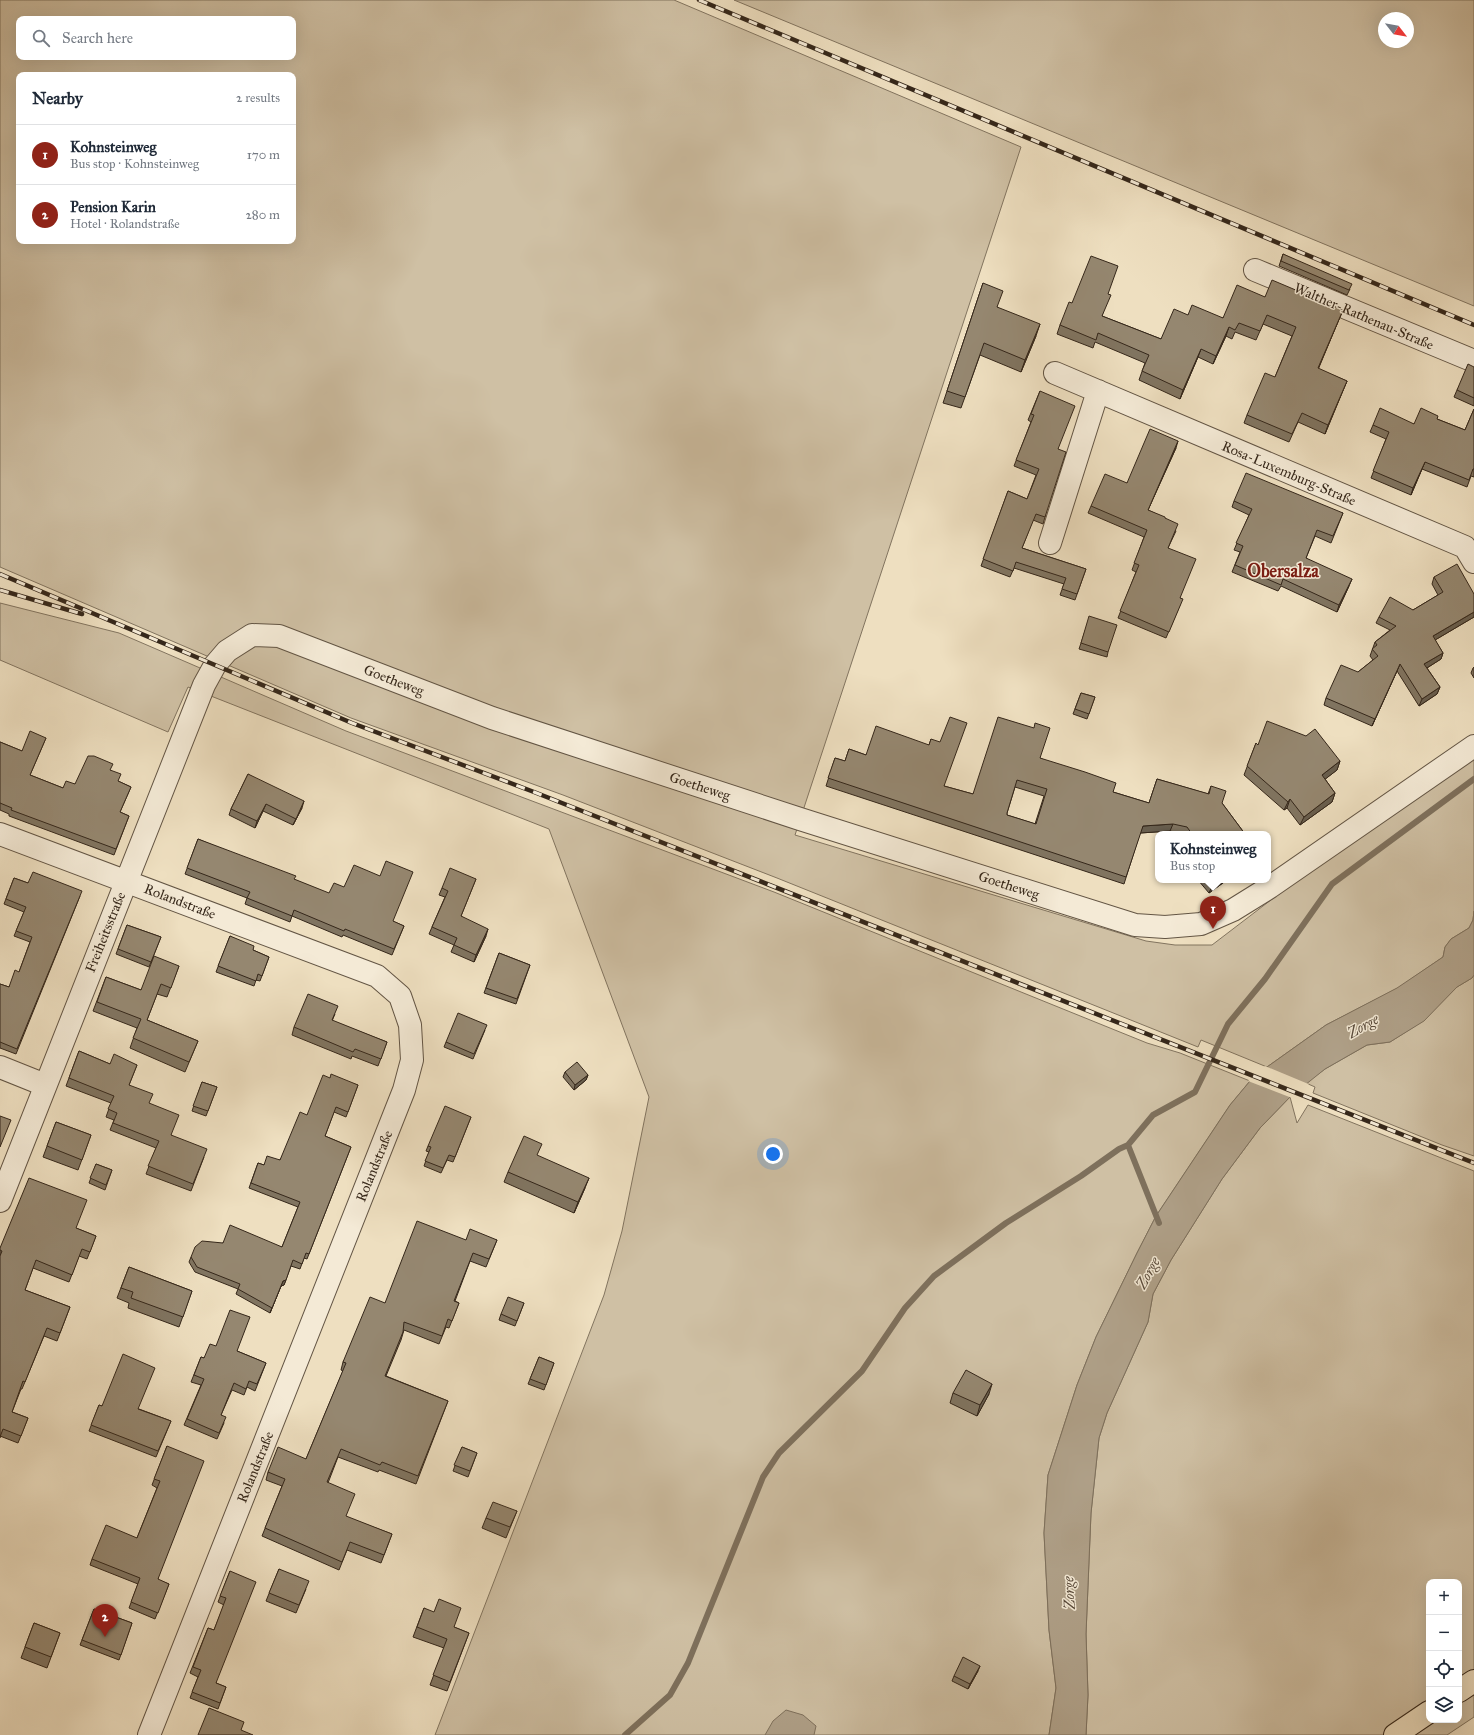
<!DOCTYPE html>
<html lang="en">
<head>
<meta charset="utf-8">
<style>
  body { margin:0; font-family:"IM FELL Great Primer",serif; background:#f6f6f7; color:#1f2937 }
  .controls { position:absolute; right:12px; bottom:12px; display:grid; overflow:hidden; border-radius:8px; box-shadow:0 4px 16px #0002 }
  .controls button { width:36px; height:36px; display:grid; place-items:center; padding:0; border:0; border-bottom:1px solid #e0e1e3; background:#fff; color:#1f2937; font:20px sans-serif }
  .compass { position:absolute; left:1378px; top:12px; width:36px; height:36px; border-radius:50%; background:#fff; box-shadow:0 4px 16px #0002; rotate:121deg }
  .you { position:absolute; left:773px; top:1154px; width:14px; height:14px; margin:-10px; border:3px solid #fff; border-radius:50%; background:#1a73e8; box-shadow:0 0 0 6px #1a73e833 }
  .badge { display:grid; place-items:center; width:26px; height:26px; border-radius:50%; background:#8f2418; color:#fff; font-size:13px; font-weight:700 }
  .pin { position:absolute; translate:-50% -33px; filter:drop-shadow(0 1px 2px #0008) }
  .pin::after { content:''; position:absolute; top:21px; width:14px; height:12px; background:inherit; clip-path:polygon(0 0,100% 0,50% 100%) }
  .popup { position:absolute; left:1155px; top:831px; width:116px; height:52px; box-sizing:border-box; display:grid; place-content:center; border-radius:8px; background:#fff; filter:drop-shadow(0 1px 3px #0005); font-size:13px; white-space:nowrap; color:#747a83 }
  .popup b { font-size:15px; color:#1f2937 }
  .popup::after { content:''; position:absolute; left:50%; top:100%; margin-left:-8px; border:8px solid transparent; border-top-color:#fff }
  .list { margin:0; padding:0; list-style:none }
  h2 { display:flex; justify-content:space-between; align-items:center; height:52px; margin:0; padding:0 16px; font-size:17px }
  h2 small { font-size:13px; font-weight:400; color:#747a83 }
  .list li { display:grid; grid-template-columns:26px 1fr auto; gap:12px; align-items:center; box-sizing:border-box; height:60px; padding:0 16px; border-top:1px solid #e0e1e3 }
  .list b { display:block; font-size:15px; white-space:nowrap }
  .list p { margin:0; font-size:13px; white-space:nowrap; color:#747a83 }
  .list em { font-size:13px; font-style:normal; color:#747a83 }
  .icon { flex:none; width:22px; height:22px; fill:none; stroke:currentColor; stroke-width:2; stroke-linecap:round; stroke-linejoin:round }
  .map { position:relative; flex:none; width:1474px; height:1735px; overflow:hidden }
  .search { position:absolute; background:#fff; box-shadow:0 4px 16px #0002; left:16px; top:16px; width:280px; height:44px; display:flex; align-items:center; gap:10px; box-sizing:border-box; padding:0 14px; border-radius:8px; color:#747a83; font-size:15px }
  .panel { position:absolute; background:#fff; box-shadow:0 4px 16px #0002; left:16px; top:72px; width:280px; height:172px; border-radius:8px }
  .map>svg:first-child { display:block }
</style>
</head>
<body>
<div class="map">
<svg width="1474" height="1735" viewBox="0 0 1474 1735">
  <rect width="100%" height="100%" fill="#eedfc0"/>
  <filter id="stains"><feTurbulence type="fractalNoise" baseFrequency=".005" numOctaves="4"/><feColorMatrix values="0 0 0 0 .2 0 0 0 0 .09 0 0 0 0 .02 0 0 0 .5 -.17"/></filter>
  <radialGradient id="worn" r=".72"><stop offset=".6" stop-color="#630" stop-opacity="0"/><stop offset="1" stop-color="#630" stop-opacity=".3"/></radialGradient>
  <path fill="#cfc0a4" stroke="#82745f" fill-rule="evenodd" d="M0 0H674L1021 147 795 835 1146 941 1175 945H1212L1335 851 1474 759V911L1473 920 1469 928 1451 939 1445 947 1443 957 1398 988 1326 1025 1267 1067 1201 1040 1198 1047 777 878 563 795 351 718 0 567ZM19 19H293V57H19ZM19 75H293V241H19Z
    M734 0H1474V306ZM1384 18H1408V42H1384Z
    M0 603 119 633 346 731 774 892 1147 1043 1180 1053 1250 1081 1230 1105 1156 1216 1137 1253 1096 1337 1077 1385 1048 1475 1044 1533 1049 1630 1056 1688 1049 1735H435L604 1295 622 1231 649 1097 549 829 188 687 168 732 0 660Z
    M1474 975V1156L1442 1145 1313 1093 1315 1087 1306 1083 1325 1069 1367 1045 1390 1042 1423 1021 1457 987 1472 978Z
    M1290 1097 1297 1123 1308 1105 1474 1171V1717L1447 1735H1086L1088 1695 1086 1634 1091 1513 1099 1438 1107 1413 1148 1322 1153 1294 1171 1260 1222 1179 1260 1128ZM1429 1582H1459V1720H1429Z"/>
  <path fill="#afa088" stroke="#7e705c" d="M1474 911V975L1472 978 1457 987 1424 1021 1390 1042 1367 1045 1325 1069 1290 1097 1260 1128 1222 1179 1171 1260 1153 1294 1148 1322 1107 1413 1099 1438 1091 1513 1086 1634 1088 1695 1086 1735H1049L1056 1688 1049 1630 1044 1533 1048 1475 1077 1385 1096 1337 1137 1253 1156 1216 1230 1105 1250 1081 1267 1067 1326 1025 1397 988 1443 957 1445 947 1451 939 1469 928 1473 920Z
    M786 1710 803 1715 816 1726 814 1735H765L773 1721Z"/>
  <path fill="#eedfc0" d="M1265 1066 1306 1083 1309 1084 1292 1098 1248 1081Z"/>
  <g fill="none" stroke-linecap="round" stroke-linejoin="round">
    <path stroke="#7e705c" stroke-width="6" d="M1128 1145 1159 1223
      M625 1735 670 1695 688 1663 763 1477 779 1453 862 1371 905 1308 934 1276 1006 1223 1081 1176 1119 1149 1128 1145 1153 1115 1195 1092 1228 1024 1265 979 1332 884 1474 779"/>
    <defs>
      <path id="minor" d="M1255 270 1474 361
        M1055 373 1465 547 1474 562
        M1050 543 1098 391
        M0 834 377 976 400 996 410 1025 412 1060 404 1090 149 1735
        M0 1067 45 1085
        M0 1201 204 685 215 665 227 651 252 635 279 636 492 718 800 819 1135 925 1165 927 1201 924 1233 910 1270 887 1474 746"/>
      <path id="major" d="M1459 1691 1474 1681
        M1395 1735 1429 1712"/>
    </defs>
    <use href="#minor" stroke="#635544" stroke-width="24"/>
    <use href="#major" stroke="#35271a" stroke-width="24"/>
    <use href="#minor" stroke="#f4ead6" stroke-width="22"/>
    <use href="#major" stroke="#eedfc0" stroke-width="22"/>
    <defs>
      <path id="rail" d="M699 0 1474 325
        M0 574 352 723 534 792 1474 1163
        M0 590 82 614"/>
    </defs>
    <use href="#rail" stroke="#35271a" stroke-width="4.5"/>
    <use href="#rail" stroke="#f4ead6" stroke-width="3" stroke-dasharray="9" stroke-linecap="butt"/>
  </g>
  <path fill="#807460" stroke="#35271a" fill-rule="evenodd" d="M1283 254 1350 289 1347 295 1279 266Z
    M983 283 997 307 1036 336 1021 372 980 355 961 408 943 403Z
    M1108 294 1102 316 1161 339 1188 315 1223 318 1265 297 1343 310 1318 369 1347 381 1325 434 1298 422 1289 442 1244 423 1247 415 1275 377 1292 336 1263 324 1256 340 1235 332 1232 339 1226 336 1213 364 1198 357 1180 399 1139 380 1145 363 1095 342 1093 348 1057 334 1060 325 1072 303Z
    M1474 367V406L1454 397 1457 390Z
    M1040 391 1058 449 1045 517 1043 524 1033 520 1022 548 1086 569 1075 600 1060 595 1064 584 1014 568 1010 577 981 566 1008 491 1027 499 1036 475 1014 466 1031 422 1028 420Z
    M1474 409V477L1471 476 1467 487 1422 469 1411 495 1371 478 1386 439 1370 432 1373 425 1414 424 1437 419 1465 430Z
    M1176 448 1148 510 1165 518 1176 531 1168 548 1180 598V605L1166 638 1118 618 1136 572 1132 570 1144 537 1088 513 1091 506 1127 483Z
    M1234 501 1343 513 1331 543 1315 536 1306 558 1349 586 1337 612 1281 586 1278 591 1232 572 1240 552 1234 550 1249 515 1232 507Z
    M1434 577 1474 594V617L1435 640 1443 653 1441 659 1427 668 1440 687 1437 694 1419 706 1397 671 1372 726 1324 705 1326 698 1358 672 1373 660 1370 656 1375 642 1390 630 1376 623 1379 617 1413 610 1438 595 1432 584Z
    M1088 622 1108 652 1107 657 1079 649Z
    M1474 667V678L1471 673 1473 668Z
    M1081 693 1095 697 1087 719 1073 714Z
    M46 738 30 775 63 788 75 784 110 770 118 781 131 787 120 812 129 816 114 855 9 816V814L0 810V742L22 751Z
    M931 739 944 786 973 794 1040 758 1113 792 1149 803 1157 779 1208 794 1211 786 1222 803 1245 834H1182L1170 831 1140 833 1124 884 826 786 835 758 845 761 849 749 866 755 929 745ZM1015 787 1044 796 1035 824 1007 815V813Z
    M1256 743 1258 745 1340 761 1337 770 1325 779 1335 793 1332 802 1300 825 1287 808 1284 810 1244 775Z
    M248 774 302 808 293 825 263 811 255 828 229 815 231 809Z
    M198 839 404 926 392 955 343 935 342 937 292 916 290 922 245 904 247 898 185 874Z
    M14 878 28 883 80 896 16 1054 0 1048V984L9 987 19 972 30 942 14 936 24 912 4 904Z
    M476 879 461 916 486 936 474 962 451 952 454 945 429 934 445 897 439 895 442 888Z
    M1198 880H1227L1209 893Z
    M127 925 161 937 149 967 116 954Z
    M230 936 253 950 269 957 260 981 256 980 254 986 216 972Z
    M499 953 530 965 516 1004 484 993Z
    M179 966 167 997 157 994 147 1020 198 1041 185 1072 130 1048 137 1028 93 1011 106 977 141 990Z
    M335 1014 332 1021 387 1042 378 1066 352 1056 351 1059 292 1035 294 1027Z
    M485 1030 473 1059 444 1047 446 1042Z
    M79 1051 110 1064 137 1065 129 1085 149 1103 171 1135 204 1157 191 1191 146 1174 156 1148 110 1130 114 1120 106 1117 111 1103 66 1086Z
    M565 1072 588 1075 586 1080 574 1090 563 1077Z
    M330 1078 358 1085 346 1117 334 1112 325 1136 351 1147 307 1259 304 1258 300 1269 291 1266 284 1285 281 1286 270 1313 236 1294 238 1289 195 1272 189 1262 191 1257 223 1243 282 1247 298 1207 249 1188 258 1163 264 1165 280 1160Z
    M202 1082 217 1087 206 1116 192 1111Z
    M471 1117 453 1162 447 1160 441 1173 424 1166 429 1152 426 1151 428 1146Z
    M56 1122 91 1135 78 1170 43 1157Z
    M96 1164 112 1170 105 1190 89 1183Z
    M508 1172 585 1188 574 1213 504 1182Z
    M76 1228 96 1236 87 1259 79 1256 69 1282 33 1268 25 1290 70 1307 57 1341 44 1336 22 1389H21L12 1412 28 1418 18 1443 0 1436V1438V1248Z
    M466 1240H497L486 1267 470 1261 455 1301 459 1303 449 1328 446 1327 439 1344 404 1330 401 1340 386 1376 448 1401 416 1484 379 1470 378 1472 338 1457 328 1483 346 1517 392 1534 381 1563 347 1550 339 1570 262 1536 282 1486 266 1480 268 1472 306 1459 343 1371 341 1370 343 1362 385 1303Z
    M129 1267 192 1291 179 1327 128 1308 129 1303 117 1298Z
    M524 1303 515 1326 499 1320 501 1314Z
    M216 1346 237 1351 266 1363 255 1391 247 1387 244 1395 232 1390 221 1415 224 1423 217 1439 184 1425 201 1385 191 1382 201 1357 204 1358Z
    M539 1357 554 1363 544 1390 528 1384Z
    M953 1393 989 1394 977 1416 950 1403Z
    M99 1405 102 1406 139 1409 171 1421 156 1457 89 1431Z
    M167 1446 158 1580 169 1584 155 1619 129 1608 138 1584 90 1565 92 1559 137 1538 157 1488 152 1485Z
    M462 1447 477 1453 468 1477 453 1471Z
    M517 1511 506 1538 482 1528 486 1518Z
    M279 1569 306 1589 296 1613 266 1601Z
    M230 1571 216 1683 226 1687 218 1709 190 1698 198 1677 190 1673 208 1628 214 1630 224 1605 218 1602Z
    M424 1608 454 1627 469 1633 447 1691 430 1685 444 1648 413 1637Z
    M94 1609 132 1623 119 1660 80 1645Z
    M34 1623 60 1633 47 1668 21 1658Z
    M978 1671 968 1689 952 1681 954 1676Z"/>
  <path fill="#685e4e" stroke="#35271a" d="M1343 310 1339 319 1315 377 1318 368Z
    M1040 324 1036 336 1021 372 1025 360Z
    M1229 327 1226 336 1213 364 1216 356Z
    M1201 349 1198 357 1180 399 1183 390Z
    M1347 381 1343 390 1325 434 1328 425Z
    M1178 441 1176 448 1145 516 1148 510Z
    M1425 462 1422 469 1411 495 1413 488Z
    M1352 579 1349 586 1337 612 1339 605Z
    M1474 612V617L1430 643 1433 636Z
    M1443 653 1441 659 1422 671 1424 664Z
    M1400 664 1397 671 1372 726 1375 719Z
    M1440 687 1437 694 1419 706 1422 699Z
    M1340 761 1337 770 1319 784 1322 775Z
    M1335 793 1332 802 1300 825 1304 817Z
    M1290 799 1287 808 1284 810 1288 802Z
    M304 801 302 808 293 825 296 819Z
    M266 804 263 811 255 828 257 821Z
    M1173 824 1170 831 1140 833 1143 826Z
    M1220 880H1227L1209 893 1212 886Z
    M488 929 486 936 474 962 476 955Z
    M588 1075 586 1080 574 1090 575 1085Z
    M589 1178 585 1188 574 1213 578 1202Z
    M286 1280 284 1285 281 1286 270 1313 283 1281Z
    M992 1384 989 1394 977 1416 980 1405Z
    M980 1666 978 1671 968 1689 970 1684Z"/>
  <path fill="#958770" stroke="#35271a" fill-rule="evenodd" d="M1283 254 1352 284 1349 290 1281 261Z
    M1091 256 1118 266 1108 294 1111 295 1102 316 1161 339 1174 309 1188 315 1192 305 1223 318 1237 285 1265 297 1272 280 1343 310 1318 368 1347 381 1328 425 1302 413 1292 434 1247 415 1265 373 1275 377 1296 327 1267 315 1260 331 1239 323 1235 330 1229 327 1216 356 1201 349 1183 390 1142 371 1149 355 1098 333 1096 340 1060 325 1069 302 1072 303Z
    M983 283 1003 291 997 307 1040 324 1025 360 984 343 965 397 947 391Z
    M1468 364 1474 367V398L1457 390Z
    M1040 391 1075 406 1058 449 1066 452 1045 517 1036 514 1022 548 1086 569 1077 594 1062 589 1066 578 1016 562 1013 571 983 559 1008 491 1027 499 1039 469 1016 460 1034 415 1031 414Z
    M1380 408 1414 424 1421 408 1438 416 1437 419 1465 430 1474 409V469H1473L1469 480 1425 462 1413 488 1373 471 1389 432 1373 425Z
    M1150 429 1178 441 1148 510 1165 517V518L1178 524 1168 548 1196 559 1180 598 1183 599 1169 632 1120 611 1139 565 1134 563 1147 530 1091 506 1105 474 1127 483Z
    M1246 473 1343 513 1333 536 1317 530 1306 558 1352 579 1339 605 1283 579 1281 585 1235 565 1243 546 1236 543 1252 509 1234 501Z
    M1457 564 1474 594V612L1433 636 1443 653 1424 664 1440 687 1422 699 1400 664 1375 719 1326 698 1341 665 1358 672 1378 656 1372 649 1377 645 1375 642 1396 626 1379 617 1390 597 1413 610 1443 592 1434 577Z
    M1089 616 1117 625 1108 652 1081 643Z
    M1081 693 1095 697 1089 714 1075 709Z
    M950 717 967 723 944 786 973 794 998 717 1034 728 1035 723 1050 728 1040 758 1085 772 1116 783 1113 792 1149 803 1157 779 1209 794 1211 786 1226 791 1222 803 1245 834H1192L1187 827 1173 824 1143 826 1126 877 828 778 835 758 845 761 849 749 866 755 876 726 929 745 931 739 940 742ZM1017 780 1047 789 1036 824 1007 815V813Z
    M1267 721 1306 736 1315 729 1340 761 1322 775 1335 793 1304 817 1290 799 1288 802 1247 766 1256 743 1258 745Z
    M30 731 46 738 30 775 63 788 66 781 75 784 88 756H94L113 764 110 770 121 774 118 781 131 787 120 812 129 816 116 849 11 810 12 808 0 803V742L22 751Z
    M248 774 304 801 296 819 266 804 257 821 231 809Z
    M198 839 296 876 294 879 329 893 334 883 344 887 354 865 380 876 386 861 413 872 393 921 404 926 394 949 345 929 344 931 294 910 292 916 247 898 250 892 187 868Z
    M450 868 476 879 461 916 488 929 476 955 454 945 457 938 432 927 448 891 442 888Z
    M33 872 82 891 17 1049 0 1042V984L9 987 15 970 19 972 32 937 16 931 26 907 6 899 14 878 28 883Z
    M1207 880H1220L1212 886Z
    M127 925 161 937 151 962 118 949Z
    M230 936 254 946 253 950 269 957 262 976 258 974 256 981 218 966Z
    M499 953 530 965 517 999 486 988Z
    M154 956 179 966 171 988 161 984 147 1020 198 1041 189 1062 133 1038 141 1019 97 1002 106 977 141 990Z
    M308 994 338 1006 332 1020 387 1042 381 1059 355 1049 353 1052 294 1027Z
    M458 1013 487 1025 474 1054 446 1042Z
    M79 1051 110 1064 114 1054 137 1065 129 1085 153 1094 149 1103 179 1115 171 1135 207 1149 193 1184 148 1166 159 1141 113 1123 117 1113 108 1109 114 1096 69 1078Z
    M577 1062 588 1075 575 1085 565 1072Z
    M331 1074 358 1085 348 1112 336 1107 325 1136 351 1147 309 1254 306 1253 302 1264 293 1260 286 1280 283 1281 272 1308 238 1289 240 1284 197 1267 191 1257 195 1247 202 1241 223 1243 230 1225 282 1247 300 1202 251 1183 258 1163 264 1165 267 1156 280 1160 300 1112 307 1115 323 1075 330 1078Z
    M202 1082 217 1087 208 1111 193 1106Z
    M445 1106 471 1117 455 1157 449 1155 443 1168 425 1161 431 1147 428 1146Z
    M0 1116 11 1120 0 1147Z
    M56 1122 91 1135 82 1160 47 1146Z
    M524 1136 542 1144 537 1155 589 1178 578 1202 508 1172Z
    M96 1164 112 1170 106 1185 90 1178Z
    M29 1178 87 1200 76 1228 96 1236 90 1252 82 1249 72 1275 36 1260 25 1290 70 1307 60 1333 47 1328 25 1382 23 1381 12 1412 28 1418 21 1436 3 1429 0 1437V1256L2 1251 0 1250V1248Z
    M417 1221 466 1240 470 1229 497 1240 489 1259 473 1253 454 1301 459 1303 452 1321 448 1319 442 1336 404 1322 403 1332 385 1376 448 1401 418 1476 382 1462 380 1465 341 1449 327 1482 355 1494 346 1516 392 1534 384 1555 350 1542 342 1562 265 1528 285 1479 268 1472 278 1447 306 1459 346 1363 343 1362 370 1297 385 1303Z
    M129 1267 192 1291 183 1317 131 1298 133 1292 121 1288Z
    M508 1297 524 1303 517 1321 501 1314Z
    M230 1310 250 1317 237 1351 266 1363 257 1384 249 1381 246 1389 234 1383 221 1415 226 1417 219 1433 187 1419 204 1379 194 1375 201 1357 204 1358 210 1344 216 1346Z
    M123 1354 155 1368 138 1409 171 1421 158 1451 91 1425 99 1405 102 1406Z
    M539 1357 554 1363 546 1385 530 1379Z
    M966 1370 992 1384 980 1405 953 1393Z
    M167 1446 204 1461 158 1579 169 1584 158 1613 131 1602 140 1578 92 1559 106 1525 137 1538 160 1481 154 1479Z
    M462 1447 477 1453 470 1471 454 1465Z
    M493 1502 517 1511 510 1527 486 1518Z
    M279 1569 309 1581 299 1605 269 1593Z
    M230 1571 256 1582 216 1683 226 1687 220 1703 192 1692 201 1670 193 1667 208 1628 214 1630 226 1598 220 1596Z
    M439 1599 461 1608 454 1627 469 1633 450 1682 433 1675 447 1639 417 1627 424 1608 434 1612Z
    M94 1609 132 1623 121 1655 82 1640Z
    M34 1623 60 1633 51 1657 25 1647Z
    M963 1657 980 1666 970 1684 954 1676Z
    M209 1708 244 1722 241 1730 253 1735H198Z"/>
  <g text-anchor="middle" stroke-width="3" stroke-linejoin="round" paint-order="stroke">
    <g font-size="14" fill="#35271a" stroke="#f4ead6">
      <text transform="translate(1364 316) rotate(23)" y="5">Walther-Rathenau-Straße</text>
      <text transform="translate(1289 473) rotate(23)" y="5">Rosa-Luxemburg-Straße</text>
      <text transform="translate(394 680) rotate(21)" y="5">Goetheweg</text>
      <text transform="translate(700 786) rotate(18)" y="5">Goetheweg</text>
      <text transform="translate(1009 885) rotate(18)" y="5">Goetheweg</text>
      <text transform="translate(180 901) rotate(21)" y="5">Rolandstraße</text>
      <text transform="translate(105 932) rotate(-68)" y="5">Freiheitsstraße</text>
      <text transform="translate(374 1166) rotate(-68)" y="5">Rolandstraße</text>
      <text transform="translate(255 1467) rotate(-68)" y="5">Rolandstraße</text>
    </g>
    <g font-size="15" font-style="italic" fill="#5a4b3b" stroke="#f4ead6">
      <text transform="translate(1363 1026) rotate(-29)" y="5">Zorge</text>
      <text transform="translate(1148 1273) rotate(-61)" y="5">Zorge</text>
      <text transform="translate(1069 1593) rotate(-93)" y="5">Zorge</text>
    </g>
    <g font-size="18" font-weight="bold" fill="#7a1f14" stroke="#f4ead6">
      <text x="1283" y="577">Obersalza</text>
    </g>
  </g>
  <rect width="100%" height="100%" filter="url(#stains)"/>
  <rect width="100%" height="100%" fill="url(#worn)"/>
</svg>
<div class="controls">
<button>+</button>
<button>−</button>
<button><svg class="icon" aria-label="locate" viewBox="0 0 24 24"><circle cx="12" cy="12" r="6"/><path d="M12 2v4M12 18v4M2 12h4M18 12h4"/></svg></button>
<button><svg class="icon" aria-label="layers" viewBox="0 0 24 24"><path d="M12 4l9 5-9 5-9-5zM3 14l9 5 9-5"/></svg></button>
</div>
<svg class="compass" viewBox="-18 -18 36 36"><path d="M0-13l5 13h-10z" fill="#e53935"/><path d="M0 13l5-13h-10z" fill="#747a83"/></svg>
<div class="you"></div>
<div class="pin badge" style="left:1213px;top:929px">1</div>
<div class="popup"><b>Kohnsteinweg</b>Bus stop</div>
<div class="pin badge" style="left:105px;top:1637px">2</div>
<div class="search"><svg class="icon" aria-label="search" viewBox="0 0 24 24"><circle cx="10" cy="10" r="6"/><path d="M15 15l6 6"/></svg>Search here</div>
<section class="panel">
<h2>Nearby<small>2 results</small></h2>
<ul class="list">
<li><span class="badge">1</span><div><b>Kohnsteinweg</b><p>Bus stop · Kohnsteinweg</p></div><em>170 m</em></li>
<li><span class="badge">2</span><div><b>Pension Karin</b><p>Hotel · Rolandstraße</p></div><em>280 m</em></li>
</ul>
</section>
</div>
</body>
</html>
